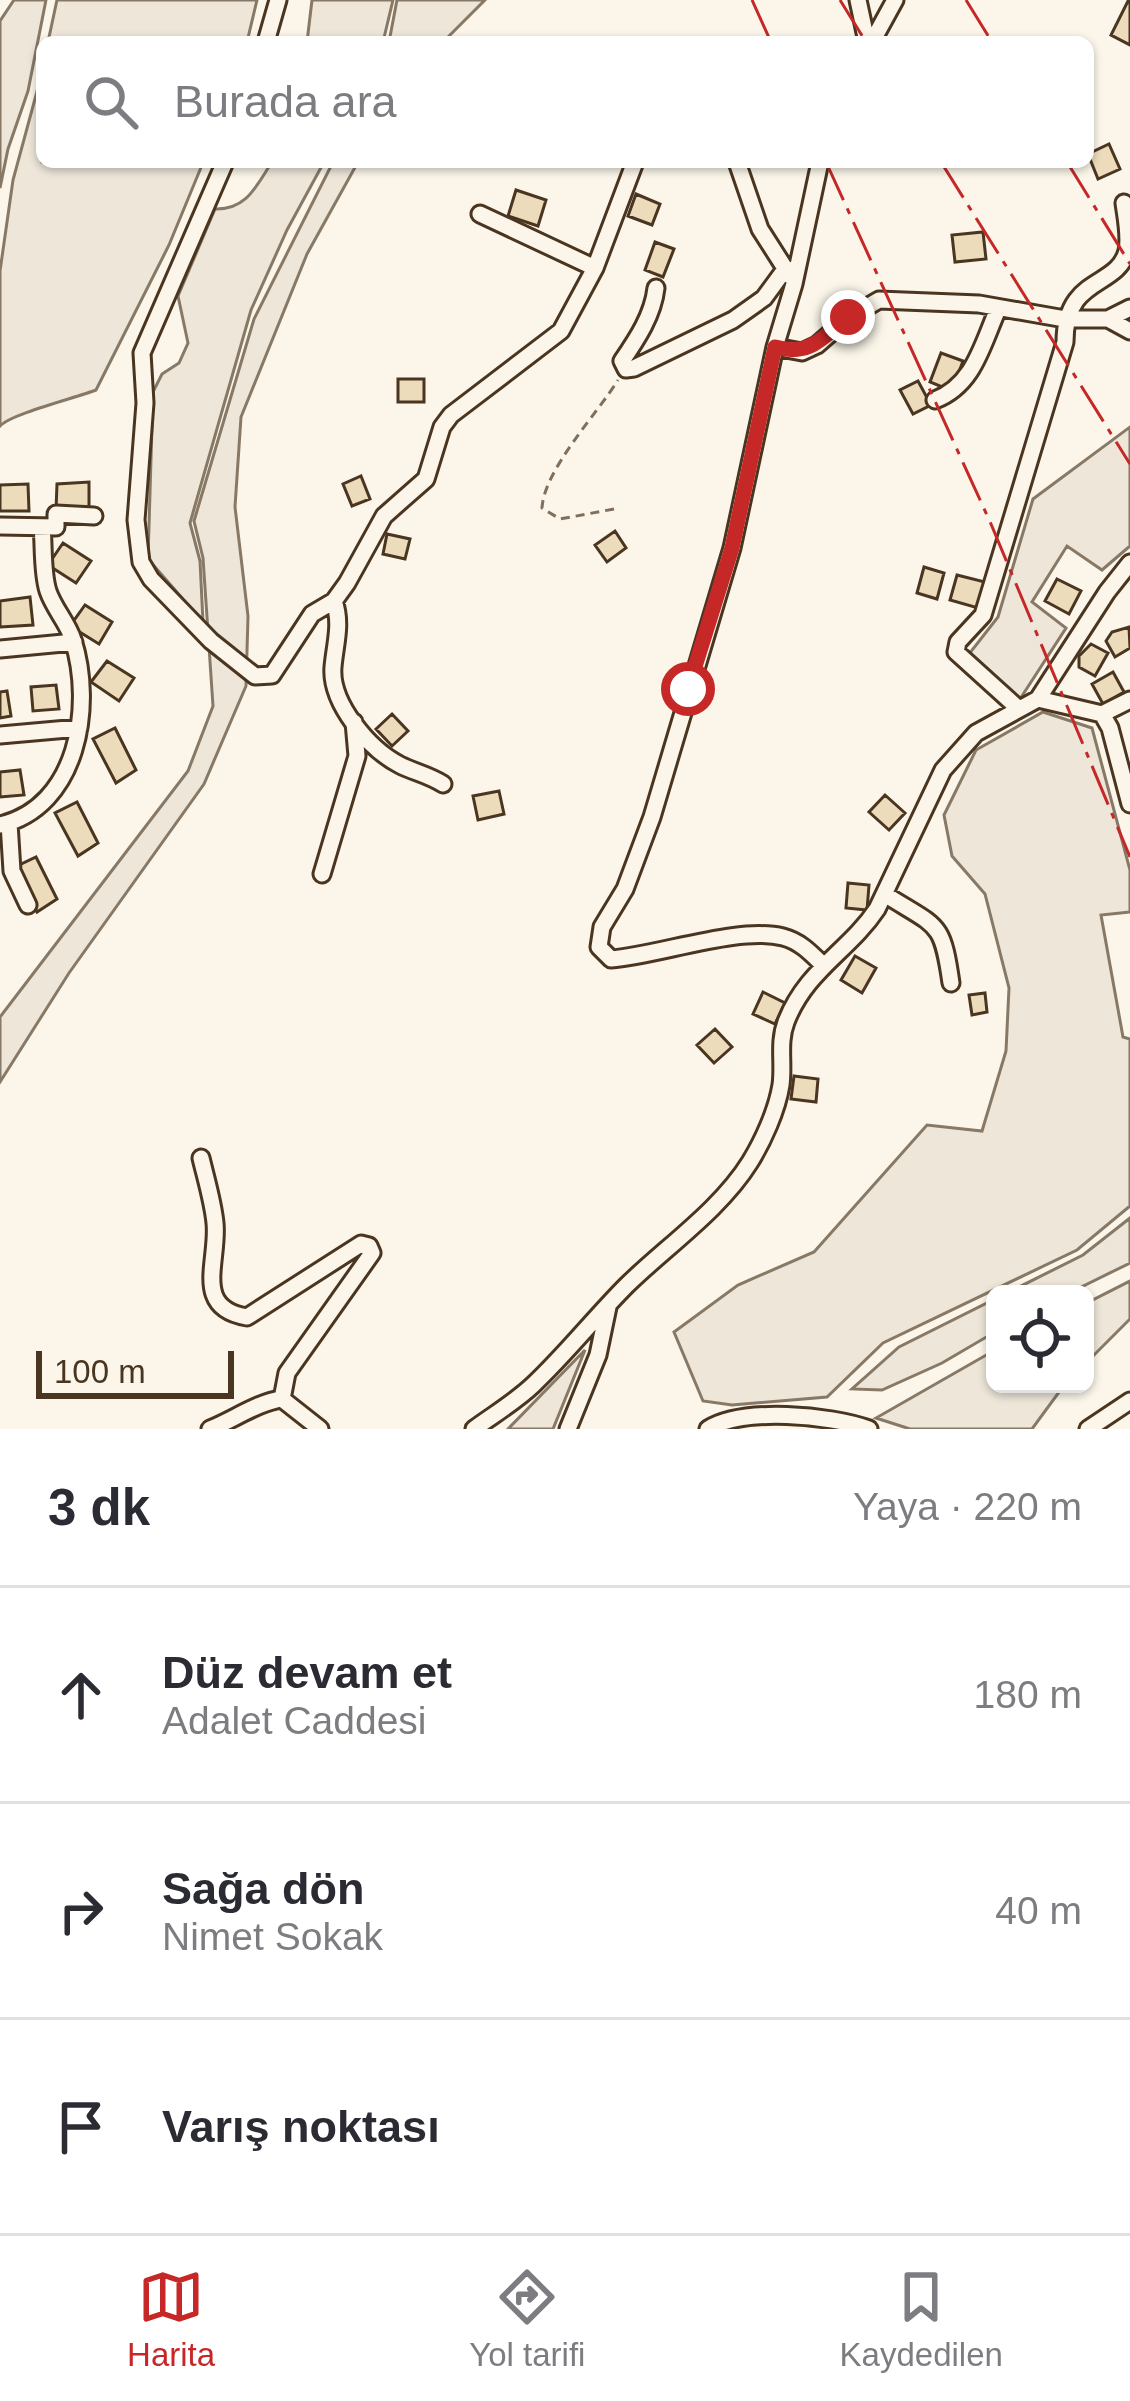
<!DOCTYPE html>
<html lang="tr">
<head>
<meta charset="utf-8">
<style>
  body { margin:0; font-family:Helvetica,sans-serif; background:#f7f7f7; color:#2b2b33 }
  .controls { position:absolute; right:36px; bottom:36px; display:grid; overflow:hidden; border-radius:18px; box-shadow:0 3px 9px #0004 }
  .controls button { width:108px; height:108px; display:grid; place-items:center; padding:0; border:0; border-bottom:3px solid #e1e1e2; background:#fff; color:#2b2b33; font:60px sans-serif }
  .scale { position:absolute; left:36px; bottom:30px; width:198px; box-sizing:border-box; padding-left:12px; border:6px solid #4a3520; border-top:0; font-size:33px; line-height:42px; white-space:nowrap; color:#4a3520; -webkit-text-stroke:9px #fbf6e9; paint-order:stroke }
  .stop { position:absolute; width:36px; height:36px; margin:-27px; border:9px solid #c62828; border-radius:50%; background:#fff }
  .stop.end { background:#c62828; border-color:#fff; box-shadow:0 3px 12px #0008 }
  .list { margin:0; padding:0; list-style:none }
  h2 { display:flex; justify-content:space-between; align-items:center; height:156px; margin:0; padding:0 48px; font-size:51px }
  h2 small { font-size:39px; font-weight:400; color:#7c7c81 }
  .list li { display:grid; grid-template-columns:78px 1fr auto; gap:36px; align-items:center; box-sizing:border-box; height:216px; padding:0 48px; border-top:3px solid #e1e1e2 }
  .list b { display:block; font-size:45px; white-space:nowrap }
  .list p { margin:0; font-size:39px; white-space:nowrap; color:#7c7c81 }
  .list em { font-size:39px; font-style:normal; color:#7c7c81 }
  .icon { flex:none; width:66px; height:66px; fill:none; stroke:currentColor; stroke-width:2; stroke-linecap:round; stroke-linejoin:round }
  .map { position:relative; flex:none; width:1130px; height:1429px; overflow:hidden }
  .search { position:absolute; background:#fff; box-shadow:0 3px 9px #0004; left:36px; right:36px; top:36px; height:132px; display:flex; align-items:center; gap:30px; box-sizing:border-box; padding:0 42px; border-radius:18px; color:#7c7c81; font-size:45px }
  .sheet { height:804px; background:#fff }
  nav { display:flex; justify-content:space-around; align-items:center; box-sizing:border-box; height:168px; border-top:3px solid #e1e1e2; background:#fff; font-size:33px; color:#7c7c81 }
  nav a { display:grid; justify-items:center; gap:6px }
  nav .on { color:#c62828 }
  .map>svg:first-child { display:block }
</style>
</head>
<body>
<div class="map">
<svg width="1130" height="1429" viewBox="0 0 1130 1429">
  <rect width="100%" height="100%" fill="#fbf6e9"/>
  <path fill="#ede6d9" stroke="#887966" stroke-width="3" d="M14 0H46L28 91 8 149 0 188V21Z
    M57 0H257L247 42H48Z
    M312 0H393L383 42H307Z
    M397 0H485L443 42H389Z
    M42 73V162H203L202 165 169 245 96 390C75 398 11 414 0 426V271L13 180Z
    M272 162H324L287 230 251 310 190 523 200 561 203 622 148 559 153 392 162 374 179 363 188 343 178 296 215 209C247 210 256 186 272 162Z
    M333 162H358L307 254 241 417 235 507 248 616 246 686 204 784 69 973 0 1082V1017L188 771 213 706 203 558 194 521 254 319Z
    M1130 427V546L1102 570 1067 546 1032 602 1066 628 1020 699 969 654 998 617 1033 499Z
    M1043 712 1092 728 1130 870V912L1101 915 1123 1037 1130 1039V1206L1077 1250 883 1343 827 1397 732 1405 703 1401 674 1332 738 1285 814 1252 927 1125 982 1131 1006 1051 1009 988 985 894 952 856 944 815 976 750Z
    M1130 1218V1263L1067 1294H1005L1083 1255Z
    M1130 1281V1319L1085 1364V1304Z
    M995 1299V1332L942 1363 882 1390 852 1389 899 1347Z
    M585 1350 553 1429H508Z
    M995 1350V1384H1065L1032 1429H910L876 1418Z"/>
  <path fill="#ecdcbc" stroke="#4a3520" stroke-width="3" d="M1128 1 1130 2V45L1111 35Z
    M1109 144 1120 169 1098 179 1088 154Z
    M516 190 546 200 538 226 508 216Z
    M636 194 660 204 652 225 628 216Z
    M983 232 986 259 955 262 952 235Z
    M655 242 674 249 663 277 645 270Z
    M941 353 963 361 952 391 930 382Z
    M398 379H424V402H398Z
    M918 381 931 405 913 414 900 390Z
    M361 476 370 499 352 506 343 484Z
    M89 482V510H56L57 484Z
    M28 484 29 511H0V485Z
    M615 531 626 548 607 562 595 545Z
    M387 534 410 539 405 559 383 554Z
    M63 543 91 561 76 583 48 565Z
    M924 567 944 573 937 599 917 593Z
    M957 575 985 582 978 608 950 600Z
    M1057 579 1081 591 1069 614 1045 601Z
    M30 597 33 625 0 627V601Z
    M85 605 112 622 99 644 70 626Z
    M1129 627 1130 648 1115 657 1106 641 1112 632Z
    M1091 644 1108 653 1095 676 1079 667V656Z
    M107 661 134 678 119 701 91 682Z
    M1113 672 1124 692 1103 704 1092 684Z
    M56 685 59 709 33 711 31 687Z
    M7 691 11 716 0 718V692Z
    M392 714 408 731 392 746 376 729Z
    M115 728 136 770 116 783 93 739Z
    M20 770 24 795 0 797V772Z
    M499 791 504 814 478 820 473 796Z
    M885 795 905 813 889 830 869 812Z
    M77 802 98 843 78 856 55 813Z
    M36 857 57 899 37 912 13 868Z
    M848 883 869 885 867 910 846 908Z
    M855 956 876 968 862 993 841 980Z
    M763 992 785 1003 775 1024 753 1014Z
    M985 993 987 1012 972 1015 969 995Z
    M715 1029 732 1047 714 1063 697 1045Z
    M794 1076 818 1079 816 1102 791 1099Z"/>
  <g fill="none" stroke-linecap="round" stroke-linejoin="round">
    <defs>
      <path id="minor" d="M858 0 867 42
        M266 42 278 0
        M872 42 895 0
        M225 162 142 353 145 403 136 520 141 562 151 579 211 641 255 676 272 675 312 614 334 601 347 583 384 516 426 479 442 427 451 415 561 331 595 268 635 162
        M737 162 760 229 790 276
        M820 162 794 284 775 347 732 548 652 817 625 889 602 927 599 947 611 959C660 955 738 926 783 937 799 941 810 952 822 964
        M480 214 595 268
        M656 288C653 315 637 339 622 361L626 369 634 368 733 320 764 298 786 268
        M1108 319 1130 308
        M775 347 802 352 817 345 848 318 879 300 979 304 1065 319H1108L1130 331
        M935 400C974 385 982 345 998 309
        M0 526 56 527V514L94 516
        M334 601C342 624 335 644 333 667 330 703 369 749 400 765 414 772 429 775 443 784
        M0 649 74 642
        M1038 699 1102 714 1110 728 1130 804
        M1019 709 956 652 958 642 983 615 1065 342C1065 275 1117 289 1127 251 1130 236 1126 218 1124 203
        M1102 714 1130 700
        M0 735 79 728
        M9 823 12 871 28 905
        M0 825C78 807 94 706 73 640 68 623 54 609 48 591 42 572 44 547 42 527
        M322 874 357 756 354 722
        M886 895C938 928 942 920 951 983
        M201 1158C206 1179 213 1202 215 1223 219 1261 192 1308 247 1317L361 1244 369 1246 372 1253 287 1373 282 1399
        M210 1429C233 1420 258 1402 282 1399L320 1429
        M474 1429C493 1415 515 1402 533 1385 566 1354 595 1317 627 1285 667 1246 720 1210 750 1162 763 1141 777 1110 781 1085 784 1063 778 1043 786 1022 806 970 849 951 877 909L943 770 976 733 1038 699 1107 592 1130 563
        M568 1429 598 1355 608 1307
        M708 1429C743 1407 830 1415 869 1429
        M1088 1429 1130 1401"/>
    </defs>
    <use href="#minor" stroke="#4a3520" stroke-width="21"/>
    <path stroke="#7f6f5c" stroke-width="3" stroke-dasharray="9 6" stroke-linecap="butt" d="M614 509 560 519 542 508C544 470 597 414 618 380"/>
    <use href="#minor" stroke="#fbf6e9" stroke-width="15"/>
    <path stroke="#c62828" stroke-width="3" stroke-dasharray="42 9 6 9" stroke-linecap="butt" d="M752 0 771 42
      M840 0 866 42
      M966 0 992 42
      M826 162 991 524 1130 857
      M941 162 1130 464
      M1067 162 1130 264"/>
  </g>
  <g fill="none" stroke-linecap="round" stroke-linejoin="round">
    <path stroke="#c62828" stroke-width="15" d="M688 689 732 548 775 347C810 357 822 338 848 317"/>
  </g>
</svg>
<div class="controls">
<button><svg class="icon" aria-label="locate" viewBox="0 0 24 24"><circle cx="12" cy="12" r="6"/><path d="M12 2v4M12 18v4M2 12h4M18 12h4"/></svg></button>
</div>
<div class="scale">100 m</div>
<div class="stop" style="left:688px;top:689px"></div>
<div class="stop end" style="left:848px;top:317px"></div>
<div class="search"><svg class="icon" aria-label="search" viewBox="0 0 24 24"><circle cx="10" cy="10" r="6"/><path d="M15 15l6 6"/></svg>Burada ara</div>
</div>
<section class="sheet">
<h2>3 dk<small>Yaya · 220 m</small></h2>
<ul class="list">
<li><svg class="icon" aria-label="ahead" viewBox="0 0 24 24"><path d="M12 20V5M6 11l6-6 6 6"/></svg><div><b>Düz devam et</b><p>Adalet Caddesi</p></div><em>180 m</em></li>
<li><svg class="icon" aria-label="right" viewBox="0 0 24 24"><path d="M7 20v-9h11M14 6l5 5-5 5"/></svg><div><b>Sağa dön</b><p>Nimet Sokak</p></div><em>40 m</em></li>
<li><svg class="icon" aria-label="arrive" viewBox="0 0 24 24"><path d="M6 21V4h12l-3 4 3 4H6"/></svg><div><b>Varış noktası</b></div></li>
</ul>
</section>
<nav>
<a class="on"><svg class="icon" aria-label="map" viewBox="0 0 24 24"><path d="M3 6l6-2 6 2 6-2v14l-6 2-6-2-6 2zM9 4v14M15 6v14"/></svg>Harita</a>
<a><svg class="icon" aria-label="directions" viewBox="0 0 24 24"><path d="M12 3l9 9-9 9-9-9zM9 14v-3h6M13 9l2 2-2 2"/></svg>Yol tarifi</a>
<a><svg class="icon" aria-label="saved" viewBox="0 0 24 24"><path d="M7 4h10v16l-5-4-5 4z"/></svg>Kaydedilen</a>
</nav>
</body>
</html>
